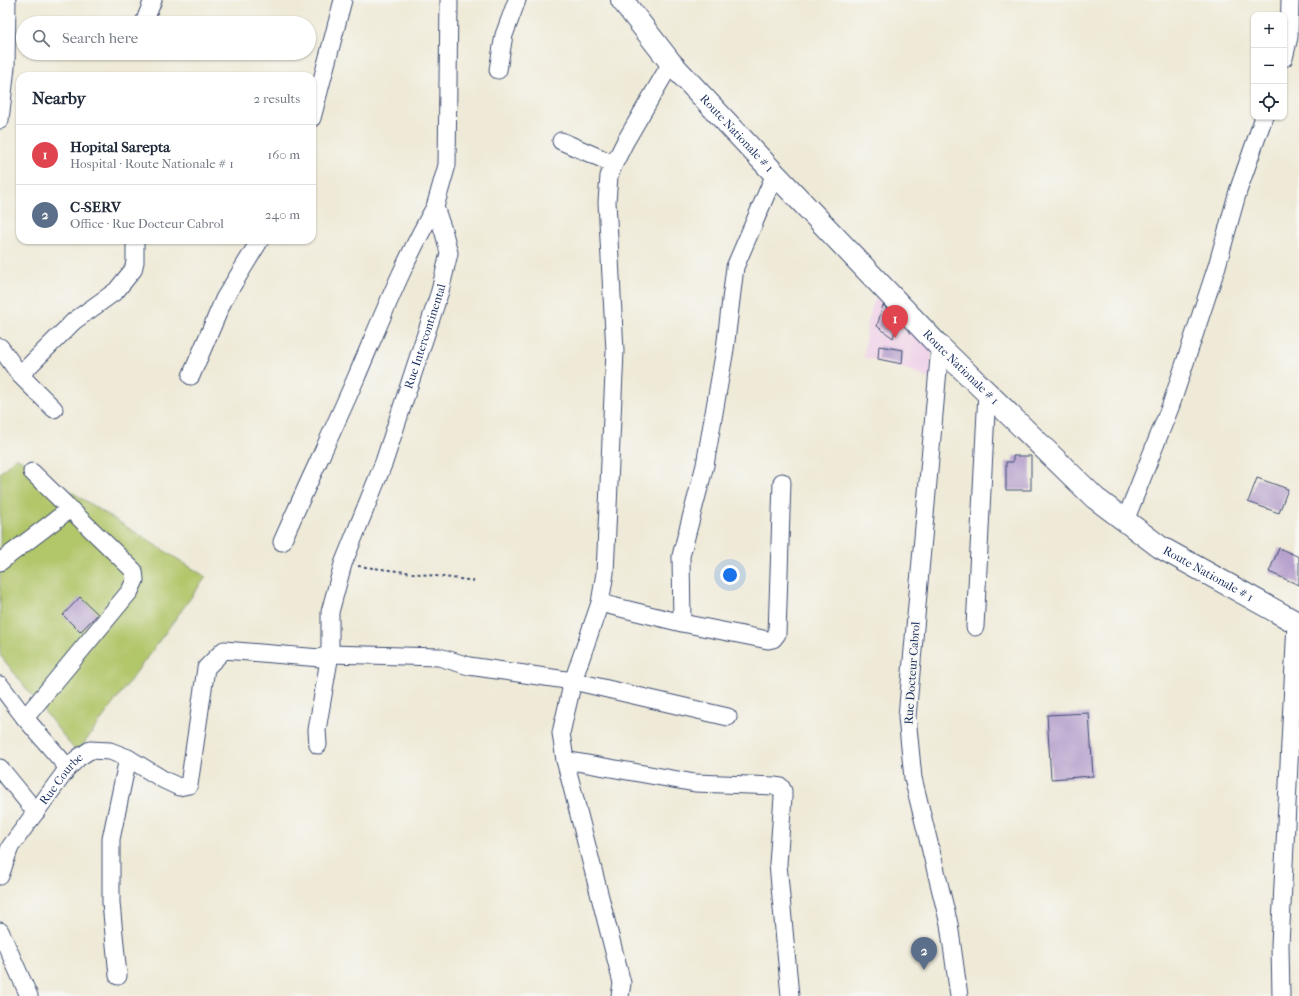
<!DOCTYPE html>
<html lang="en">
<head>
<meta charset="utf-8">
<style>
  body { margin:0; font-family:"IM FELL French Canon",serif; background:#f2f2f3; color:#1f2937 }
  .controls { position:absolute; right:12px; top:12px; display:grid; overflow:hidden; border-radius:8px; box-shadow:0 1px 3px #0004 }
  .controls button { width:36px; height:36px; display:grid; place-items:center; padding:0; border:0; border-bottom:1px solid #e0e1e3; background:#fff; color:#1f2937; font:20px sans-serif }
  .you { position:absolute; left:730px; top:575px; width:14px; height:14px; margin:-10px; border:3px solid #fff; border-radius:50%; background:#1a73e8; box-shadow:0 0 0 6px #1a73e833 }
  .badge { display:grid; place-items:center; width:26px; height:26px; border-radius:50%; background:#ea580c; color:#fff; font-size:13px; font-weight:700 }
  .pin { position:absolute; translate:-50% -33px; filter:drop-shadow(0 1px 2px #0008) }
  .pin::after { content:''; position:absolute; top:21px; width:14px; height:12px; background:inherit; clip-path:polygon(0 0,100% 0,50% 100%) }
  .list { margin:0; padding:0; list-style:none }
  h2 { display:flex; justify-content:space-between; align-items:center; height:52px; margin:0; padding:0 16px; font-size:17px }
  h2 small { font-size:13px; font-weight:400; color:#747a83 }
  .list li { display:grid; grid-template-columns:26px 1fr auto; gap:12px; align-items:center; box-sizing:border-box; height:60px; padding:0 16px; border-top:1px solid #e0e1e3 }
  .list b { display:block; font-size:15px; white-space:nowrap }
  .list p { margin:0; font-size:13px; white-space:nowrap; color:#747a83 }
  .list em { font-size:13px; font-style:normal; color:#747a83 }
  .icon { flex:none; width:22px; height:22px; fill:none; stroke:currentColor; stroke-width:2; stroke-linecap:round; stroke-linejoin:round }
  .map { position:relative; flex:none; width:1299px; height:996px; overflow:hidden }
  .search { position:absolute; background:#fff; box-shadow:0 1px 3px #0004; left:16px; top:16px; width:300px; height:44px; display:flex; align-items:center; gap:10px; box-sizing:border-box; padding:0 14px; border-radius:22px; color:#747a83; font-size:15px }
  .panel { position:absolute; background:#fff; box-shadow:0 1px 3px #0004; left:16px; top:72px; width:300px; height:172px; border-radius:12px }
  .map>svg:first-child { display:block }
</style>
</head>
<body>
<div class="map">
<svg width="1299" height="996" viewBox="0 0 1299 996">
  <rect width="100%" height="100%" fill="#f6f6f2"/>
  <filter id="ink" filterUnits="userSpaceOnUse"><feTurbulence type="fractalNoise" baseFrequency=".025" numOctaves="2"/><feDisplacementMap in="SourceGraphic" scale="8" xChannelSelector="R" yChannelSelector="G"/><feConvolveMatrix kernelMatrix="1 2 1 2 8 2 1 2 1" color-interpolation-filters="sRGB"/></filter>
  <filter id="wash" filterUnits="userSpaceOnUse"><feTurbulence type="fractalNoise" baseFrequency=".012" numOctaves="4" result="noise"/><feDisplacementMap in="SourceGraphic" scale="16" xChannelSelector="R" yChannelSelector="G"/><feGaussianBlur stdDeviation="0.9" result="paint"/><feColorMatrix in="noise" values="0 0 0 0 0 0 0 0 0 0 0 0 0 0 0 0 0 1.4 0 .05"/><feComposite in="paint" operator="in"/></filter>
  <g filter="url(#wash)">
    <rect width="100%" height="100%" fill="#efead7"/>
    <path fill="#efd0e7" d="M879 299 886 303 931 344 932 358 931 380 909 370 864 357 866 331 871 310 874 300Z"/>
    <path fill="#b2c66a" stroke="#667a64" d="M16 457 206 577 77 753 0 655V473Z"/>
    <g id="blocks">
      <path fill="#b39cca" d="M883 305 898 321 893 338 877 326Z
        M879 346 903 350 902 364 878 359Z
        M1013 456H1031V490H1006V462H1013Z
        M1257 478 1288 489 1279 513 1248 502Z
        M1279 548 1299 557V585L1269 572Z
        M80 597 98 614 80 632 63 615Z
        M1089 713 1093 776 1051 779 1047 715Z"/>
    </g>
  </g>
  <g filter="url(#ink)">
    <use href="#blocks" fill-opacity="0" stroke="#3b4b70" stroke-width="1"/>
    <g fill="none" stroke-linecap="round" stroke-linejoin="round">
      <defs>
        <g id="minor">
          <path d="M144 23 153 0"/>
          <path d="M1284 58 1289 37 1290 0"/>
          <path d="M498 70 504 35 517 0"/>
          <path d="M312 118 343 0"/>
          <path d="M0 120 6 67 7 0"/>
          <path d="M561 141 614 164"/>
          <path d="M0 347 20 375 54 409"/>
          <path d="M940 347 907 717 913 778 949 924 959 996"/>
          <path d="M20 375 74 321 116 291 133 270 135 262V240"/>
          <path d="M191 376 224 299 260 240"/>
          <path d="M1125 521 1171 405 1217 266 1238 191 1264 117"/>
          <path d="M282 542C306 487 332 433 356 378 381 320 404 261 435 207"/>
          <path d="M0 562 70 509"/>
          <path d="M600 603 682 623 768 640 773 639 777 634 782 482"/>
          <path d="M682 623 681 556 705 465 725 349 735 267 775 174"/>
          <path d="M975 627 987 392"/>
          <path d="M0 685 25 718 68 768"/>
          <path d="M25 718 130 591 135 580 134 571 32 472"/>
          <path id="s1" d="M318 745 317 730 330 654V612L343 564 384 462 440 291 449 253 444 233 435 207 447 165 449 0"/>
          <path d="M565 760 695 783 774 786 781 787 783 791V797L778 864 790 996"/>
          <path d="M0 768 36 812"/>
          <path id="s2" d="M0 876 10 847 68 768 78 758 90 750 110 751 128 758 164 780 179 787 189 785 206 668 224 650 320 658 330 654 439 657 469 666 573 681 728 717"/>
          <path d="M0 931 29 996"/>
          <path d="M118 976 111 903V839L128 758"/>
          <path d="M620 996 622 983 565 760 561 733 573 681 600 603 605 573 615 351 607 202 609 176 614 164 625 142 671 63"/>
          <path d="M1281 996 1280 945 1296 623"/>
        </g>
        <g id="major">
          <path id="s3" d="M622 0 671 63 775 174 940 347 1095 498 1160 547 1299 624"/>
        </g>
      </defs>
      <use href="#minor" stroke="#3b4b70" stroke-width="19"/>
      <use href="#major" stroke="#3b4b70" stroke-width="24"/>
      <path stroke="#3b4b70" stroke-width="2" stroke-dasharray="3 3" stroke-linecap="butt" d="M358 566 475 581"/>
      <use href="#minor" stroke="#fff" stroke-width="17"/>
      <use href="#major" stroke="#fff" stroke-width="22"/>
    </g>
  </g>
  <g text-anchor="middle" stroke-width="4" stroke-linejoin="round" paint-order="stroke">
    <g font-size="12" fill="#1b2f5e" stroke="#f6f6f2">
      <text dy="4" stroke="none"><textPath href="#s3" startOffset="176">Route Nationale # 1</textPath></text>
      <text dy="4" stroke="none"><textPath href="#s1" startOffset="426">Rue Intercontinental</textPath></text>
      <text dy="4" stroke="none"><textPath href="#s3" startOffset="500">Route Nationale # 1</textPath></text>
      <text dy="4" stroke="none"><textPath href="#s3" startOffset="824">Route Nationale # 1</textPath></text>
      <text transform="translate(912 673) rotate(-86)" y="4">Rue Docteur Cabrol</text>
      <text dy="4" stroke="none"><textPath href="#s2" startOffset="116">Rue Courbe</textPath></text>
    </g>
  </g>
</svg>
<div class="controls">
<button>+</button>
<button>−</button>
<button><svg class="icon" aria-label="locate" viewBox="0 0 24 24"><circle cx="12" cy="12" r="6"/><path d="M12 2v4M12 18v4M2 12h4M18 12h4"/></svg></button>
</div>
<div class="you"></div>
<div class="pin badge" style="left:895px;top:338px;background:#e0444e">1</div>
<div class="pin badge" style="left:924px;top:970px;background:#5c6f8a">2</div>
<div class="search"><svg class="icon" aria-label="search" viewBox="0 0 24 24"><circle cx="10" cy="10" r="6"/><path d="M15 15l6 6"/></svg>Search here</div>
<section class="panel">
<h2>Nearby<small>2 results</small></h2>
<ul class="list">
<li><span class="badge" style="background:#e0444e">1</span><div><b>Hopital Sarepta</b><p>Hospital · Route Nationale # 1</p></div><em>160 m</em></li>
<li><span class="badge" style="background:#5c6f8a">2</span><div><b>C-SERV</b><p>Office · Rue Docteur Cabrol</p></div><em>240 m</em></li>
</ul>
</section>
</div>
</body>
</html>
